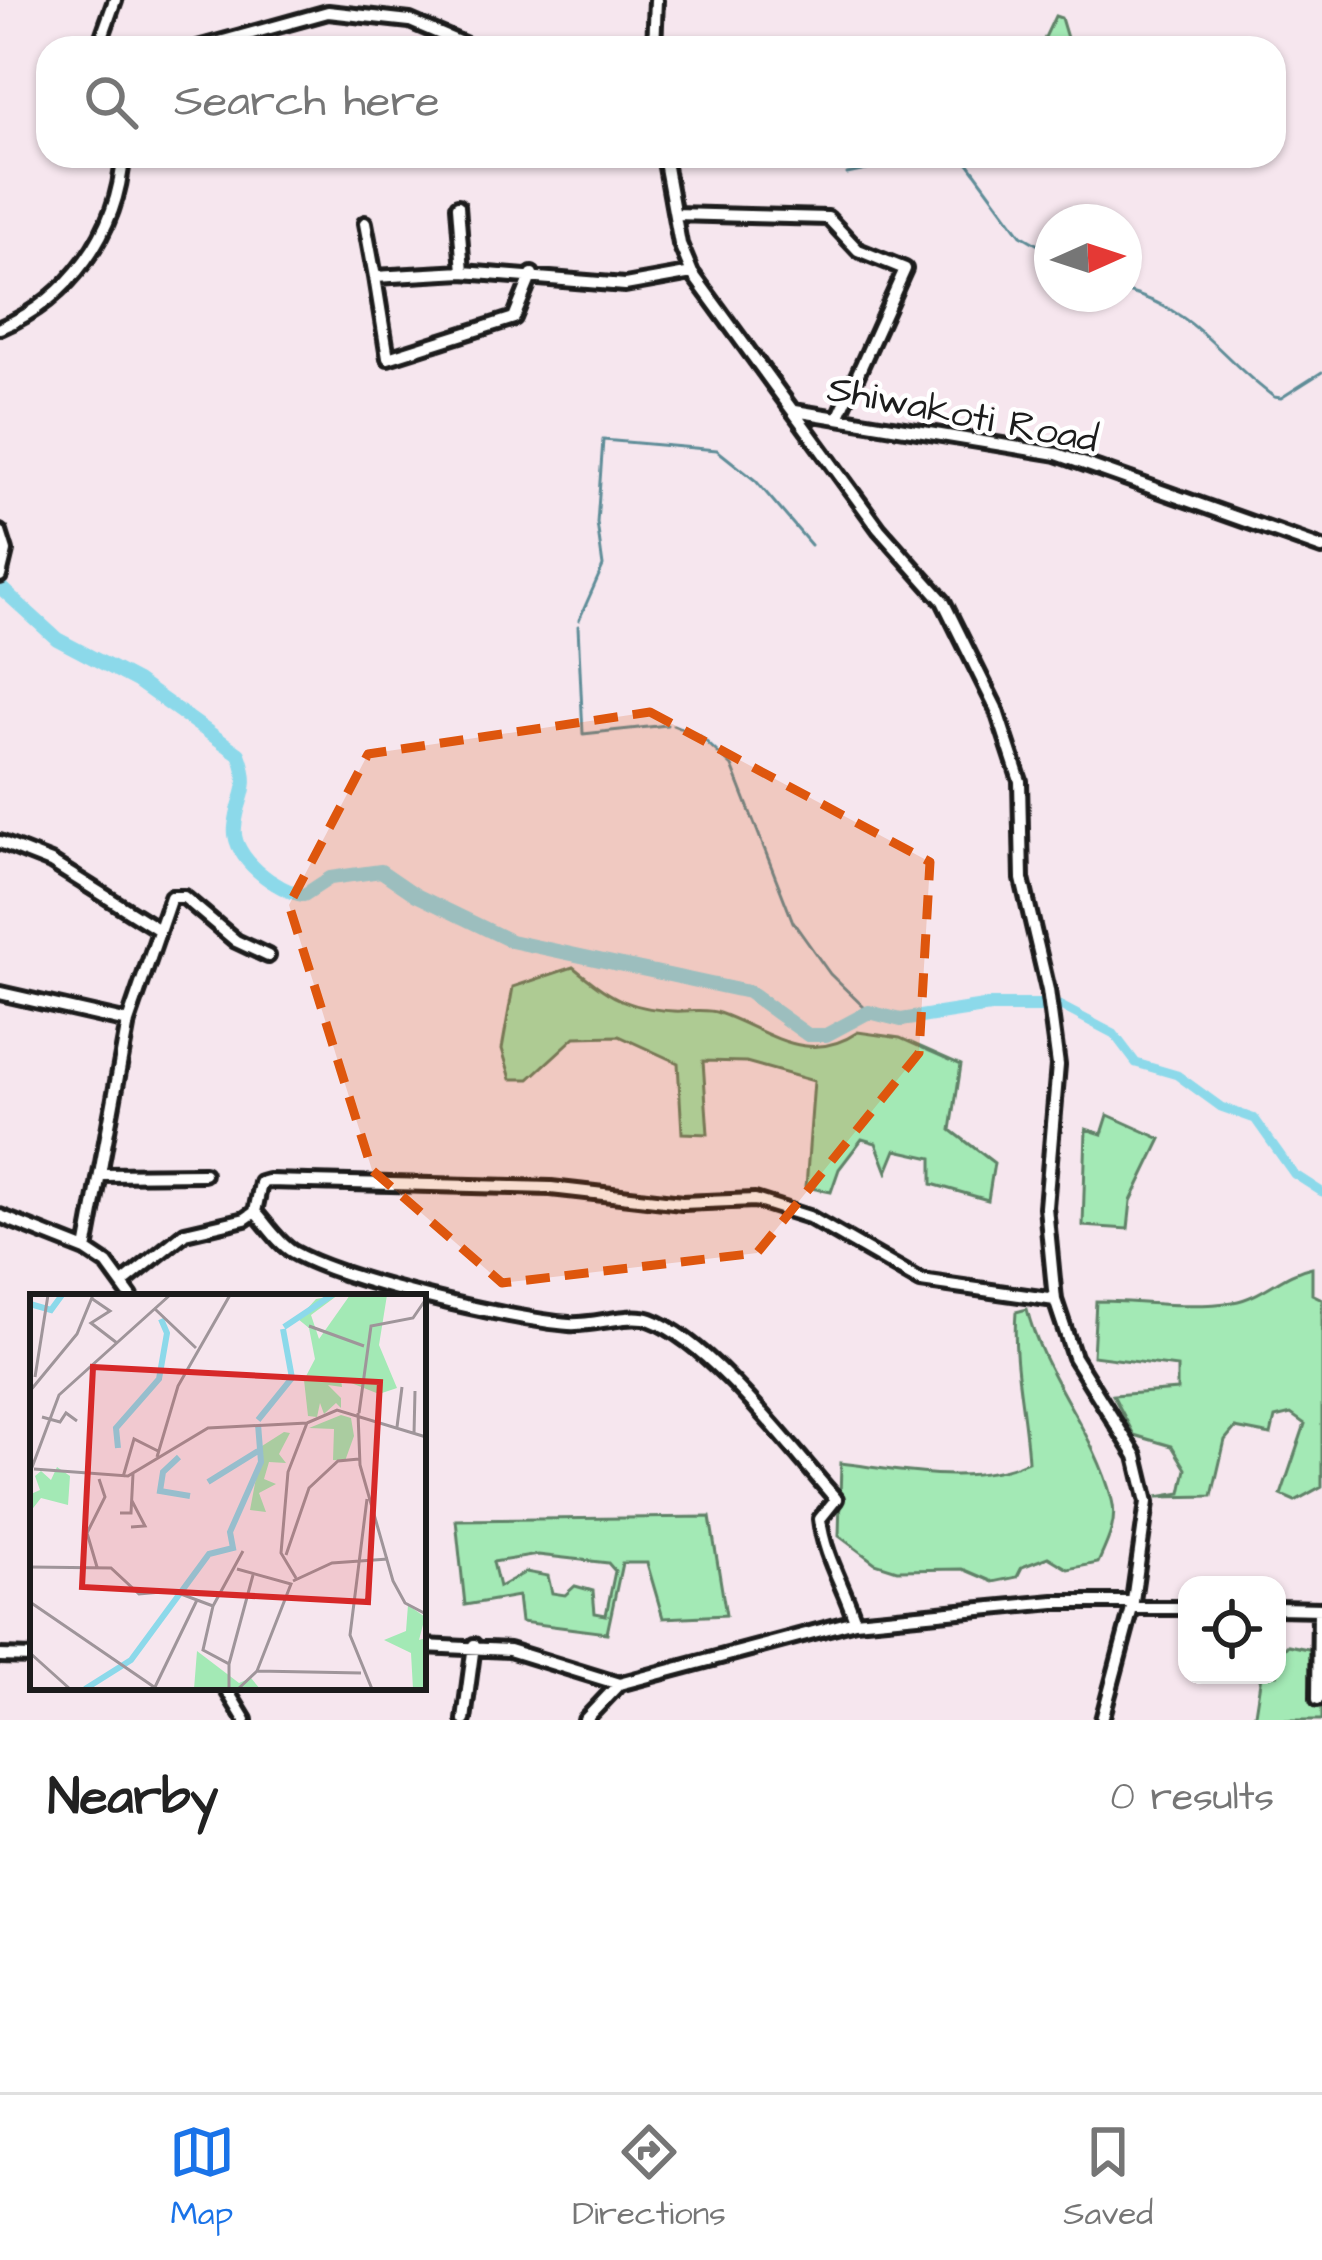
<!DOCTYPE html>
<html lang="en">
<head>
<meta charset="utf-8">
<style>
  body { margin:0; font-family:"Architects Daughter",sans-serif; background:#f6f6f6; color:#222 }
  .controls { position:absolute; right:36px; bottom:36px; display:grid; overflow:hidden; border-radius:24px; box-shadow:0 3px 9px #0004 }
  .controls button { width:108px; height:108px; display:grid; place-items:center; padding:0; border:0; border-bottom:3px solid #e0e0e0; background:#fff; color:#222; font:60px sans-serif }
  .compass { position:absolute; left:1034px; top:204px; width:108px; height:108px; border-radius:50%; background:#fff; box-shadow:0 3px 9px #0004; rotate:87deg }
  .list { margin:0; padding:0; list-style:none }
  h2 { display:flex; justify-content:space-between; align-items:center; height:156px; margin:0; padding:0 48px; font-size:51px }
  h2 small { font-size:39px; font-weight:400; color:#767676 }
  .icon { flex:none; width:66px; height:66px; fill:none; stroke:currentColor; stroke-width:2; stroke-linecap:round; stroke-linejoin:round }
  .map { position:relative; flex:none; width:1322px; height:1720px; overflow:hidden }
  .search { position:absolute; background:#fff; box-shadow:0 3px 9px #0004; left:36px; right:36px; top:36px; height:132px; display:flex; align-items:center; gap:30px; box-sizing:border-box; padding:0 42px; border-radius:36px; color:#767676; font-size:45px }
  .sheet { height:372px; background:#fff }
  nav { display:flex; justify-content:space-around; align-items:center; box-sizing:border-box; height:168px; border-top:3px solid #e0e0e0; background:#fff; font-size:33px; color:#767676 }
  nav a { display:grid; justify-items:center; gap:6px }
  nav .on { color:#1a73e8 }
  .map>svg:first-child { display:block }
</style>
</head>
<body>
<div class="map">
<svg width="1322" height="1720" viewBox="0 0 1322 1720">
  <rect width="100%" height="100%" fill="#f6e6ee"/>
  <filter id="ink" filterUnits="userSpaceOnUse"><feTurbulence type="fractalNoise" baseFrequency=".00833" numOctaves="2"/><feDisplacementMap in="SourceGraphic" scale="24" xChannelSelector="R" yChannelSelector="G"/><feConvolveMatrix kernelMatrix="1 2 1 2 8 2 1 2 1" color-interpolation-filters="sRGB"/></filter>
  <g filter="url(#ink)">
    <path fill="#a3e9b5" stroke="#608268" stroke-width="3" fill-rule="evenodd" d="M1055 16 1061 18 1070 48H1040Z
      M573 967C609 996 625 1008 673 1011 687 1012 706 1008 719 1013 768 1030 806 1067 858 1032L900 1038 961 1065 951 1130 994 1163 988 1200 932 1184V1158L896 1150 887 1172 876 1143 862 1139 839 1169 831 1192 806 1187 814 1081 746 1062 703 1061 708 1134 682 1133 678 1063 619 1036 575 1037 529 1079H511L502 1049 513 987Z
      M1108 1115 1161 1139 1131 1201 1128 1229 1083 1226 1086 1129 1102 1134Z
      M1312 1267V1294L1322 1299V1486L1295 1501 1281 1495 1305 1424 1291 1414 1275 1418 1271 1435 1235 1428 1225 1440 1212 1496 1157 1497 1181 1493 1186 1469 1172 1446 1134 1435 1113 1395 1177 1390V1367L1093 1356 1096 1301C1140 1301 1190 1309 1233 1302 1263 1297 1282 1273 1312 1267Z
      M1027 1309C1043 1376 1095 1432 1112 1500 1118 1522 1107 1543 1098 1563L1068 1569 1048 1557 1022 1567 1017 1577 993 1582 963 1569 897 1570 875 1563 839 1536 841 1463C899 1470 974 1487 1028 1461 1025 1410 1012 1362 1016 1312Z
      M710 1517 726 1615 663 1618 647 1563H622L607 1633 521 1622 518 1596 465 1605 456 1520ZM538 1555 608 1563 615 1571 606 1615 595 1613 593 1591 575 1586 565 1595 552 1593 548 1576 526 1572 499 1587 493 1562Z
      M1322 1599 1310 1691 1322 1706V1720H1254L1261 1675H1277V1657L1288 1645 1313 1650Z"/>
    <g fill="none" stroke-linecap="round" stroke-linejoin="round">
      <path stroke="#5f8d98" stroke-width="3" d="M963 156 1021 235 1052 253
        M847 174 933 156
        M1124 291C1199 311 1215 354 1274 397L1281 398 1322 372
        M579 620 603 566 597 523 603 440 717 450 756 481 811 545
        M578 626 583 734 667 725
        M673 725 700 736 732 766 793 922 830 974 869 1012"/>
      <path stroke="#8cd9ea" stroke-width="9" d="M1059 1005 1114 1034 1136 1063 1177 1075 1221 1107 1255 1119 1294 1174 1322 1192"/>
      <path stroke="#8cd9ea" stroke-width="14" d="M0 587 57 639 137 681 239 754C253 791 238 794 235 827 231 858 278 892 304 895L330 878 381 871 416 895 511 941 748 992 808 1035H826L869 1012 901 1020 990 1006H1043"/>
      <defs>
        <path id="minor" d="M98 48 115 0
          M198 48 328 12 410 21 473 48
          M654 48 656 0
          M664 156 680 244 692 273 879 529 943 601 996 708 1020 781 1022 879 1048 990 1058 1065 1046 1207 1055 1300 1074 1357 1136 1456 1147 1502 1132 1608 1102 1720
          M458 206 463 272 625 285 692 273
          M675 214 828 218 858 250 905 269 839 416
          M365 223 375 277 463 272
          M375 277 388 358 514 318 532 274
          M0 328C69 299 118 233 123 156
          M795 411 1057 454 1322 548
          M0 532 6 551 0 576
          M0 842 51 862 156 928
          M0 993 128 1022
          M101 1175 204 1174
          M255 1212C267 1225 278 1243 293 1252 344 1281 509 1319 569 1324 594 1326 629 1312 651 1320 711 1342 792 1450 836 1499L820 1519C824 1556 844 1586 855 1621
          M0 1216 86 1250 128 1022 171 897H184L236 941 268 956
          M86 1250 107 1264 131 1297
          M124 1282 185 1233 245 1219 255 1212 261 1183 268 1181 551 1188 682 1203 755 1200 809 1217 921 1281 1055 1300
          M1132 1608H1187
          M1277 1608 1322 1609
          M423 1646 509 1650 619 1684
          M0 1656 33 1657
          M225 1687 245 1720
          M1318 1699 1319 1609
          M464 1720 474 1645
          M585 1720 619 1684 855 1621 1054 1602H1133"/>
      </defs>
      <use href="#minor" stroke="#1c1c1c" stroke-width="20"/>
      <use href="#minor" stroke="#fff" stroke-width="10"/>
    </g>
  </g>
  <path fill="#de560d" fill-opacity="0.2" stroke="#de560d" stroke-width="9" stroke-dasharray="24 15" stroke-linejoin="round" d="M650 712 930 862 919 1053 757 1253 502 1283 372 1170 289 905 368 754Z"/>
  <g text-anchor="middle" stroke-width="9" stroke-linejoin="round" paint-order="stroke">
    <g font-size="39" fill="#1c1c1c" stroke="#fff">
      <text transform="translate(963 412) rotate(11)" y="14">Shiwakoti Road</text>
    </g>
  </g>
  <g transform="translate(30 1294)">
    <rect width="396" height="396" fill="#f6e6ee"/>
    <path d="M308 1 281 21 289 45 320 1H357L349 51 367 94 349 100 311 85 312 93 298 91 311 104V114L306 109 294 120 290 109 287 123 278 122 274 86 285 65 279 34 268 25 286 5ZM311 121 321 124 324 142 315 167 303 166 304 135 279 134ZM254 138 260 139 249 160 256 169 239 168 234 185 246 190 229 199 236 218 220 216 232 152ZM27 173 40 182 38 211 11 204 0 218 1 200 10 196 5 182 11 177 21 186ZM378 311 395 323 389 346 396 344V395H383L381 359 354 346 376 337ZM167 357 209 389 221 384 230 395H164Z" fill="#a3e9b5"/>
    <path fill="none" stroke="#8cd9ea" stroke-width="6" d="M0 10 21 16 32 1M254 33 302 1M228 126 262 84 253 35M88 154 86 134 129 85 137 39 131 25M149 163 133 178 130 197 160 202M178 188 228 157M55 395 101 366 179 260 203 254 200 238 231 168 228 130"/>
    <path fill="none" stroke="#9f959a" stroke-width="3" d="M61 4 80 17 61 29 87 49M125 15 166 54M279 32 334 52M5 83 18 1M0 97 47 40 63 1M328 119 330 171 363 287 375 309 396 320M329 119 341 32 383 24 396 5M12 123 30 128 36 119 47 127M367 133 372 93M384 140 385 97M127 163 148 92 200 1M4 175 98 182 178 134 277 129 307 116 396 143M1 176 29 101 140 1M93 183 104 145 128 157M337 205 320 341 342 395M90 219H101L103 180M101 233 115 232 102 207M256 261 279 194 308 167 329 165M0 273 81 274 109 300 143 297 183 312M67 273 57 239 75 203 69 185M207 275 261 290 227 377 208 395M266 284 251 259 258 178 277 129M263 287 302 269 358 265M0 308 127 395M0 359 40 395M199 370 223 281M227 377 331 379M125 393 167 306M199 395V370L173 356 183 312 213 257"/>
    <path fill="#d62828" fill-opacity="0.15" stroke="#d62828" stroke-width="6" d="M63 73 350 88 338 308 52 293Z"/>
    <rect width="396" height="396" fill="none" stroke="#1c1c1c" stroke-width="6"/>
  </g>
</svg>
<div class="controls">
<button><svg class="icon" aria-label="locate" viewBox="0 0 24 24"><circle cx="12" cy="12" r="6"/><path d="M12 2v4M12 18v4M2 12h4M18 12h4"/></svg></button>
</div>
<svg class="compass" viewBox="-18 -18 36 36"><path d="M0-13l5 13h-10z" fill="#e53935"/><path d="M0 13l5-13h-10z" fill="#767676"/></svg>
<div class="search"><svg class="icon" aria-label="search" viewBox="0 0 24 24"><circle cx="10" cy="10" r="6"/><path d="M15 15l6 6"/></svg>Search here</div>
</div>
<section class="sheet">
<h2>Nearby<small>0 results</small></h2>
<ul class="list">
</ul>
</section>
<nav>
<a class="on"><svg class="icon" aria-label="map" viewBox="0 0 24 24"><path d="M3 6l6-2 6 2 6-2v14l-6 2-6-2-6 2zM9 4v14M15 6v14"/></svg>Map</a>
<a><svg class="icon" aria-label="directions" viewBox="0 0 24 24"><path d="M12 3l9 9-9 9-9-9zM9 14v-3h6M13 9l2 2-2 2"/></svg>Directions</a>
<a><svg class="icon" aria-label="saved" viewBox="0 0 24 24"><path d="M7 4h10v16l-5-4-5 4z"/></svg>Saved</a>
</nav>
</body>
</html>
